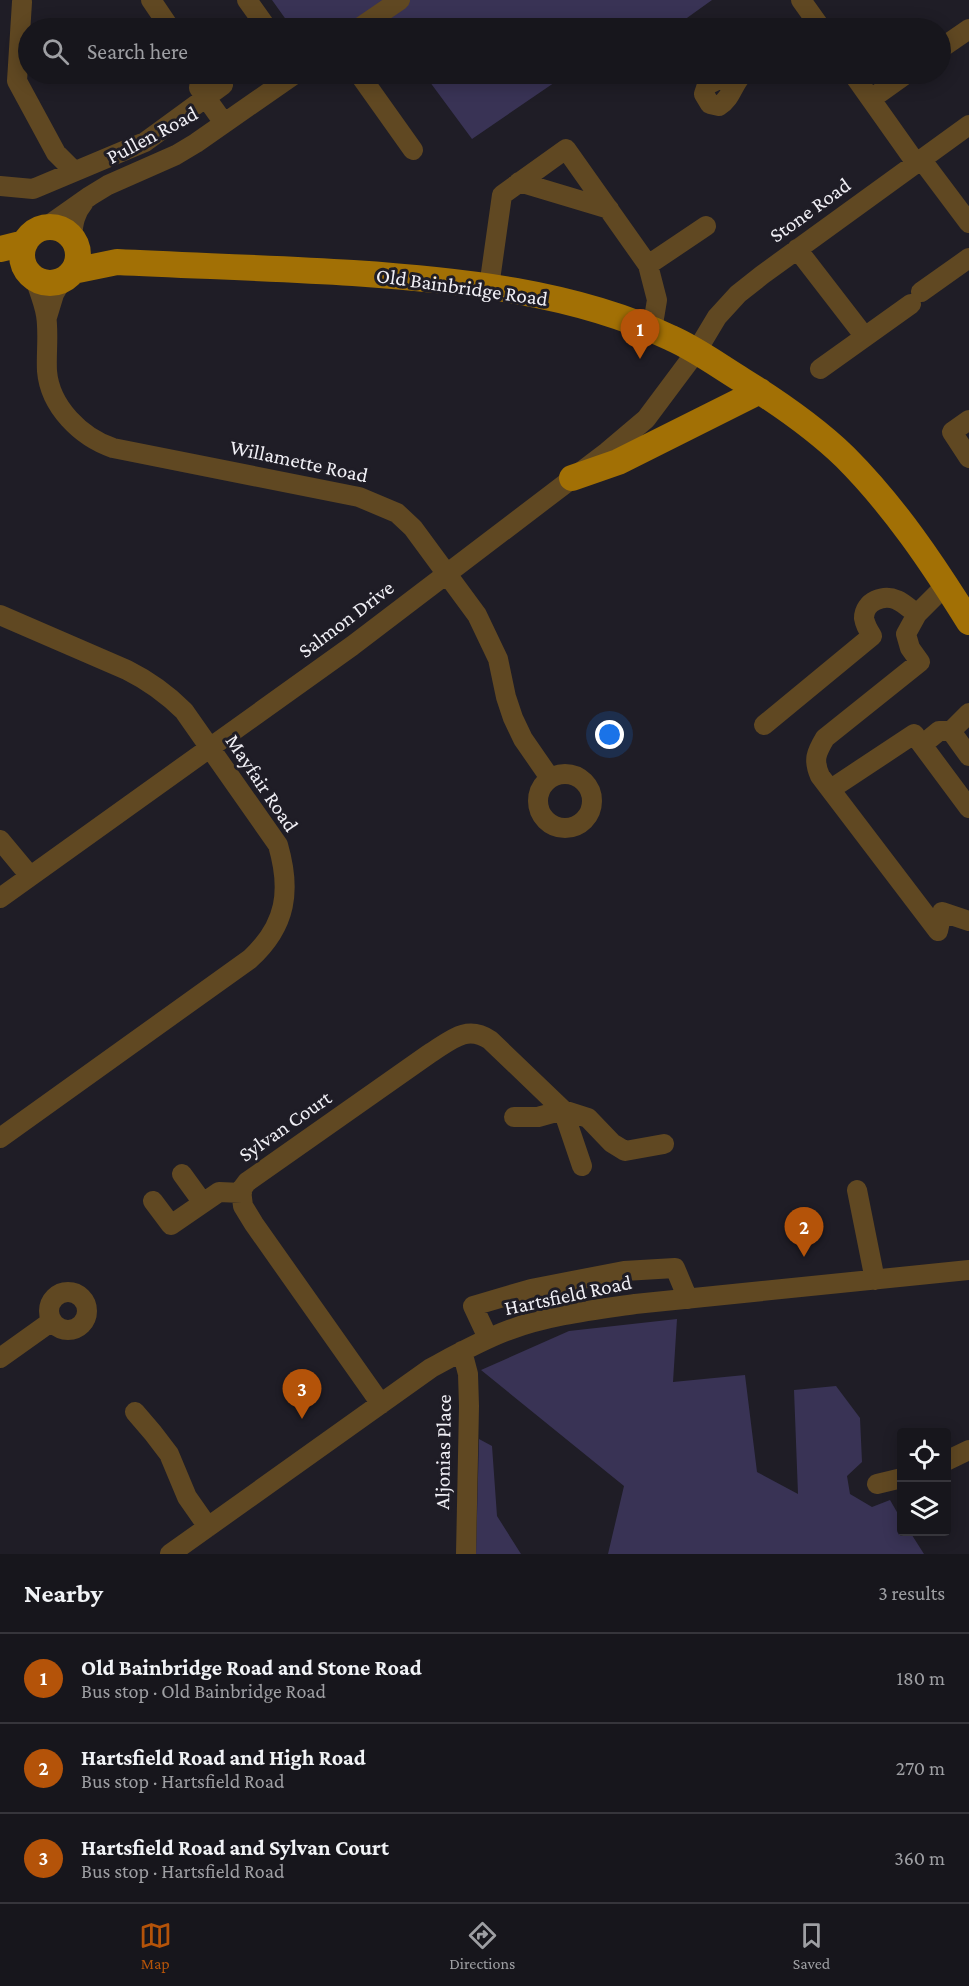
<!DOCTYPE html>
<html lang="en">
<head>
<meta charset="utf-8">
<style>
  body { margin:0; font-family:"Crimson Pro",serif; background:#201f25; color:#f1f3f6 }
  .controls { position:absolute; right:18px; bottom:18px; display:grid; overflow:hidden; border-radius:6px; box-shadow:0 3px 15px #0003 }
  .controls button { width:54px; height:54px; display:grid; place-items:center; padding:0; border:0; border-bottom:2px solid #36353b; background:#17161c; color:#f1f3f6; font:30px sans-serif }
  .you { position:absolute; left:610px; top:735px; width:21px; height:21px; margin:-15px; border:4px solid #fff; border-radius:50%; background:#1a73e8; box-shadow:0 0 0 9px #1a73e833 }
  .badge { display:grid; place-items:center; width:39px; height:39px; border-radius:50%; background:#b45309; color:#fff; font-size:20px; font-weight:700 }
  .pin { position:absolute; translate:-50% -50px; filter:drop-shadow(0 2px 3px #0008) }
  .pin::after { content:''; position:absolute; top:32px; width:21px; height:18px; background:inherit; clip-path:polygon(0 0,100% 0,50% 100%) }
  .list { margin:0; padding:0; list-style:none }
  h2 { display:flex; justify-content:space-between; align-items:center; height:78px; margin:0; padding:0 24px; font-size:26px }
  h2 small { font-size:20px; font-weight:400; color:#9e9fa3 }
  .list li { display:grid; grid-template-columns:39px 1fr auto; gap:18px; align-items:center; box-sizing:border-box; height:90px; padding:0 24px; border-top:2px solid #36353b }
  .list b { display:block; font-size:22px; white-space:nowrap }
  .list p { margin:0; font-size:20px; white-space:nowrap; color:#9e9fa3 }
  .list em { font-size:20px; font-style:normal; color:#9e9fa3 }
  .icon { flex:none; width:33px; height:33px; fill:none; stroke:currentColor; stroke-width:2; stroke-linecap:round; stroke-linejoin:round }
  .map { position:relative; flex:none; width:969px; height:1554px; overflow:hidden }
  .search { position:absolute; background:#17161c; box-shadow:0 3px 15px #0003; left:18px; right:18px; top:18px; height:66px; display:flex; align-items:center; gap:15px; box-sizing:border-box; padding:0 21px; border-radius:33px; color:#9e9fa3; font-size:22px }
  .sheet { height:348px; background:#17161c }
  nav { display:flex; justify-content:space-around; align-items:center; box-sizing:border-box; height:84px; border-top:2px solid #36353b; background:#17161c; font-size:16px; color:#9e9fa3 }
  nav a { display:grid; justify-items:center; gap:3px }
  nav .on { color:#b45309 }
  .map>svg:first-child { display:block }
</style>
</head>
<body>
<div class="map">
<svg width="969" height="1554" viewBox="0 0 969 1554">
  <rect width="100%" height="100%" fill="#1f1d26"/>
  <path fill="#393355" d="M272 0H712L673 28H292Z
    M424 74H567L472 139Z
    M677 1319 673 1382 745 1375 757 1472 798 1494 794 1390 836 1386 860 1418 862 1462 847 1476 850 1494 872 1507 890 1500 901 1519 902 1532H910L924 1554H608L624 1486 481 1370 569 1331Z
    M479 1439 492 1446 497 1516 521 1554H476Z"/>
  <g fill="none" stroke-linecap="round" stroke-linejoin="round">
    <path stroke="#604822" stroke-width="20" d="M151 0 170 28
      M247 0 267 28
      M801 0 821 28
      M22 2 17 81 56 153 74 171
      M359 28 400 0
      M940 49 969 29
      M201 74 199 88 224 123
      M359 74 413 150
      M853 74 916 163
      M740 76 721 78 707 85 704 94 710 104 719 106C732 98 733 83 743 74
      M871 99 906 74
      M921 159 969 223
      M519 182 609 209
      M0 186 33 189 145 142 223 85
      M46 227 90 196 108 185 176 155 196 143 295 74
      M72 237C73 223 75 213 84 202
      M797 249 865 337
      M648 265 706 226
      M35 279C39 291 44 303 46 315 49 333 46 353 47 371 50 407 81 437 113 448L359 497 397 513 413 528 477 615 498 659 506 697 513 718 523 739 550 778
      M489 287 502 195 566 149 648 265 657 300 652 330
      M921 292 969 258
      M47 317 54 294 62 280
      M820 369 911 304
      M969 420 952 432 969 458
      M0 615 127 670C149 681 167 694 184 711L278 845C291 890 287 925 250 959L0 1138
      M764 725 872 636C868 630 865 624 864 618 864 601 884 594 897 600 904 603 911 610 917 614
      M951 731 969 756
      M922 745 939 731H951L969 713
      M538 801a27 27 0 1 1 54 0a27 27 0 1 1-54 0Z
      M831 789 914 734 969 808
      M0 840 30 876
      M0 898 352 646 607 452 646 419 696 352 717 317 738 294 762 275 969 125
      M938 931 820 776C813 760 816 753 825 738L920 662 910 648 906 634 917 614 946 585
      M938 931 942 912 969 921
      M514 1117H538L563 1110 588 1118 612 1143 625 1151 664 1144
      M182 1174 203 1203
      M857 1190 875 1280
      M153 1201 171 1225 219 1192 242 1193
      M49 1311a19 19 0 1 1 38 0a19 19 0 1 1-38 0Z
      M488 1338 473 1306 531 1289 624 1271 675 1268 688 1299
      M462 1351 468 1374 469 1406 466 1554
      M0 1358 52 1321
      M381 1404 254 1224 243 1206 241 1190 247 1182 429 1054C450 1041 466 1024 490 1040L563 1110 582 1166
      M135 1412 153 1433 169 1454 187 1497 208 1527
      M946 1461 969 1450
      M877 1484 902 1478
      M170 1554 431 1368C457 1354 482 1340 509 1330 549 1315 594 1310 635 1304L969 1270"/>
    <path stroke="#a27005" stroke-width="26" d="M22 255a28 28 0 1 1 56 0a28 28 0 1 1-56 0Z
      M0 249 25 243
      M73 271 117 262C196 266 275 268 353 273 458 280 575 292 671 338 696 349 719 366 742 380 779 403 814 427 845 457 894 506 933 564 969 622
      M572 478 618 462 760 391"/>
  </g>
  <g text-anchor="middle" stroke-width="6" stroke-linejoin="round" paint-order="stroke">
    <g font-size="21" fill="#f0eff5" stroke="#1f1d26">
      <text transform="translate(152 135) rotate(-28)" y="7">Pullen Road</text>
      <text transform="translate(810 210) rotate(-36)" y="7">Stone Road</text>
      <text transform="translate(462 287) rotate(8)" y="7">Old Bainbridge Road</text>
      <text transform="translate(299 461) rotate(12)" y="7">Willamette Road</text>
      <text transform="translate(346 619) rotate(-37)" y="7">Salmon Drive</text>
      <text transform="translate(262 783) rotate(56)" y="7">Mayfair Road</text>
      <text transform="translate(285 1126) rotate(-35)" y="7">Sylvan Court</text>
      <text transform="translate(568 1295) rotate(-12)" y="7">Hartsfield Road</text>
      <text transform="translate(443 1452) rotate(-89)" y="7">Aljonias Place</text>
    </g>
  </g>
</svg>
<div class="controls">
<button><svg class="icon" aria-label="locate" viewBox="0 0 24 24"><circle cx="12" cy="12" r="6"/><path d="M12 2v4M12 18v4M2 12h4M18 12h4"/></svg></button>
<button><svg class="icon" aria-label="layers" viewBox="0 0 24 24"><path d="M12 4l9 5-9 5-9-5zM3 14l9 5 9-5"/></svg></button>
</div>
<div class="you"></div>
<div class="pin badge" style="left:640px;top:359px">1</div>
<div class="pin badge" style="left:804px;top:1257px">2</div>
<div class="pin badge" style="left:302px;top:1419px">3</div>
<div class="search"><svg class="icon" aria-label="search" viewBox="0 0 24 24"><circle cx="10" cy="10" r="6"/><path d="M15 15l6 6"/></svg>Search here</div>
</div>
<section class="sheet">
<h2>Nearby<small>3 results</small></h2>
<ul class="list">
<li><span class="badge">1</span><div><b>Old Bainbridge Road and Stone Road</b><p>Bus stop · Old Bainbridge Road</p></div><em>180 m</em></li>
<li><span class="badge">2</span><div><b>Hartsfield Road and High Road</b><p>Bus stop · Hartsfield Road</p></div><em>270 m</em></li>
<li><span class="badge">3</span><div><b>Hartsfield Road and Sylvan Court</b><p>Bus stop · Hartsfield Road</p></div><em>360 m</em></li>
</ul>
</section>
<nav>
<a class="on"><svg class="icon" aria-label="map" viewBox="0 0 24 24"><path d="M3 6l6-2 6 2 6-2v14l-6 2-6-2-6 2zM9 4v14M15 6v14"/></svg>Map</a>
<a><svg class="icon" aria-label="directions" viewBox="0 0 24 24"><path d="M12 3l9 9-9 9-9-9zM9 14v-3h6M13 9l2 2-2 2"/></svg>Directions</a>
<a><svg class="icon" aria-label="saved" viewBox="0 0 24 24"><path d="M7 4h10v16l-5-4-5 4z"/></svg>Saved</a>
</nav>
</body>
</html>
